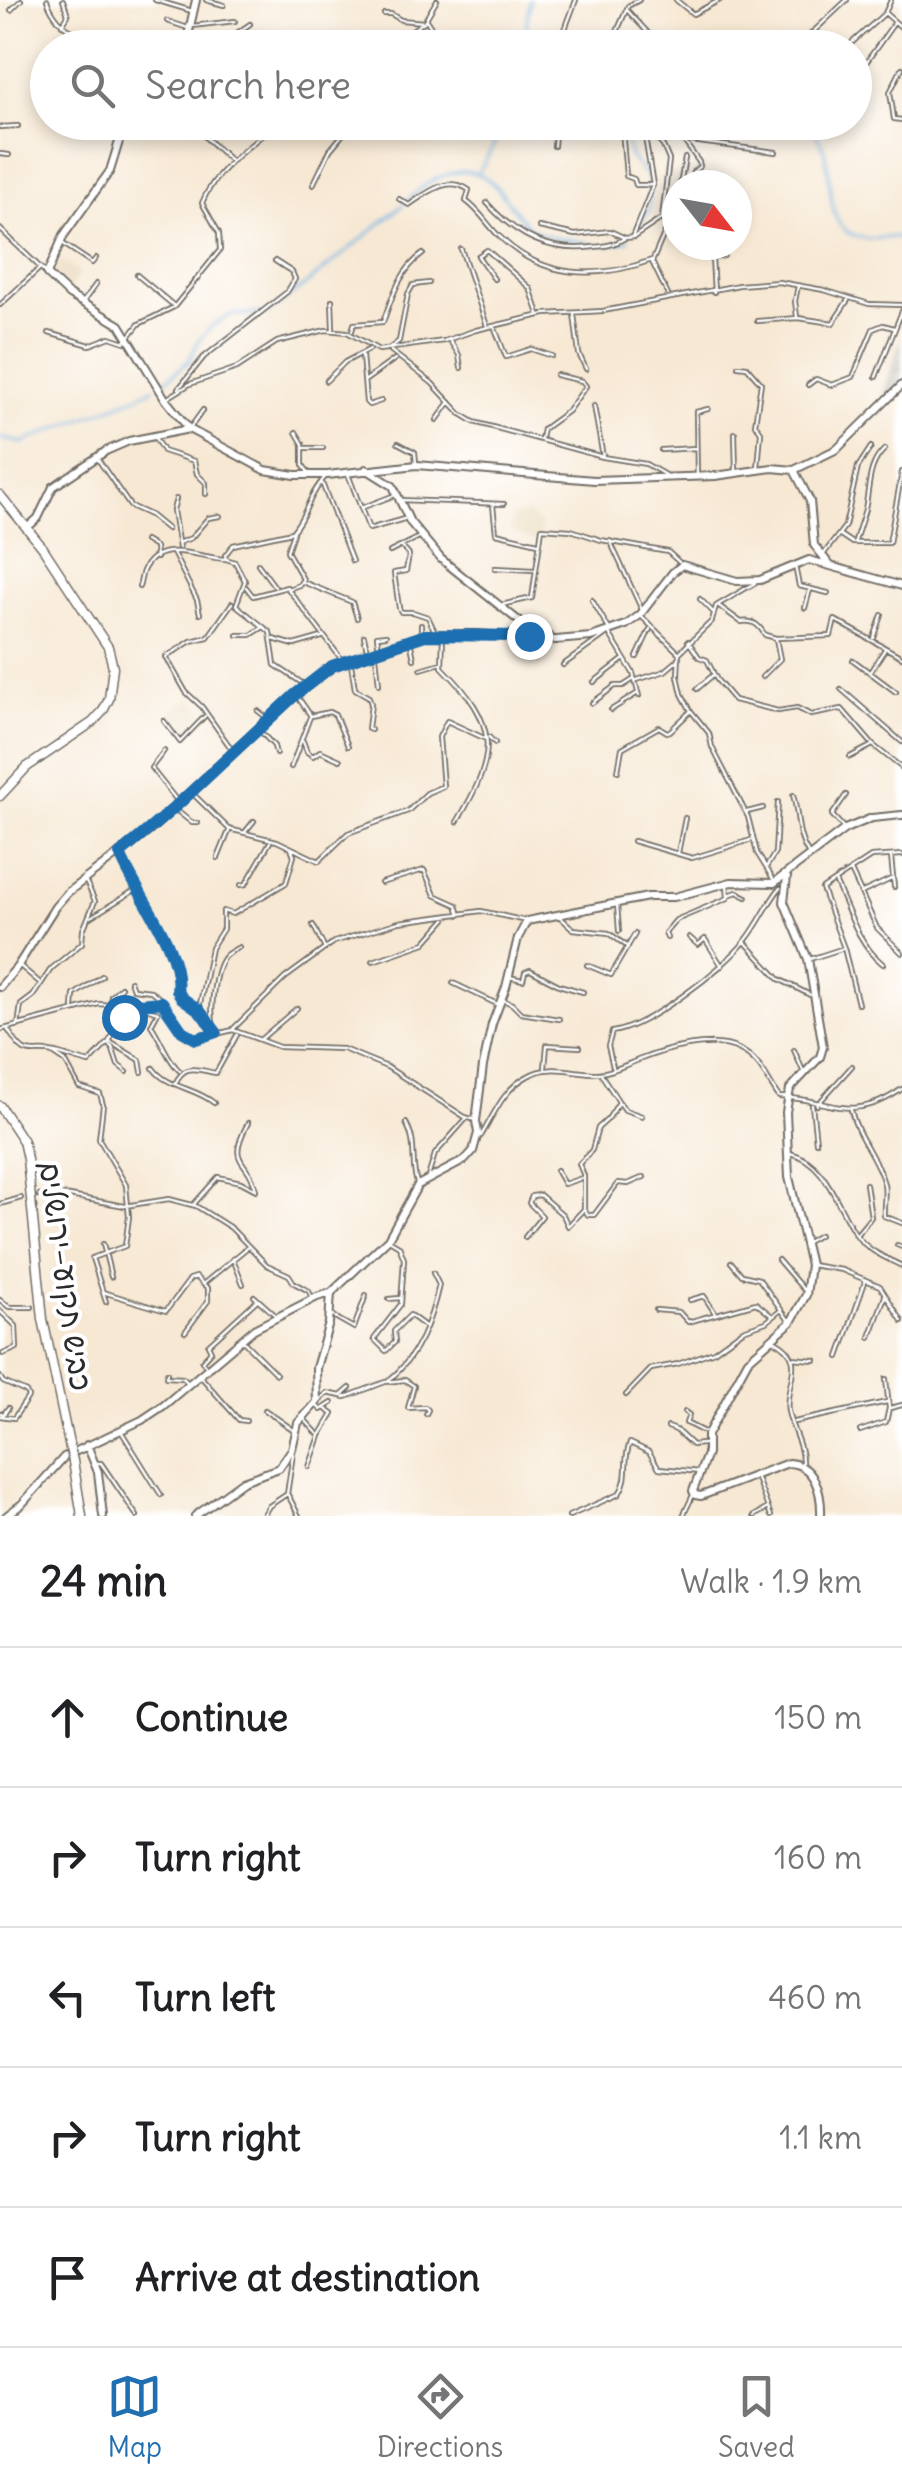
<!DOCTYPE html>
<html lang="en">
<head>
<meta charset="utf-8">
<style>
  body { margin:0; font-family:Delius,"Playpen Sans Hebrew",sans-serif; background:#f2f2f2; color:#202124 }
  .compass { position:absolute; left:662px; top:170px; width:90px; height:90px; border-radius:50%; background:#fff; box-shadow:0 5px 15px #0003; rotate:121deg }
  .stop { position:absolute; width:30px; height:30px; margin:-22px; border:8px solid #1f6fb2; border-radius:50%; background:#fff }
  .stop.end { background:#1f6fb2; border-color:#fff; box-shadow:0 2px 10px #0008 }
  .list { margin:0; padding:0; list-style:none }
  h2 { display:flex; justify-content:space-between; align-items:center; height:130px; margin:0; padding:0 40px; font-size:42px }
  h2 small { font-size:32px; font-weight:400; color:#757577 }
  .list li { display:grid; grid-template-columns:65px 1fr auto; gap:30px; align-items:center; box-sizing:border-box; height:140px; padding:0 40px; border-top:2px solid #e0e0e0 }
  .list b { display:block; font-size:38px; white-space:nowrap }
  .list em { font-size:32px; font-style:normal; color:#757577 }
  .icon { flex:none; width:55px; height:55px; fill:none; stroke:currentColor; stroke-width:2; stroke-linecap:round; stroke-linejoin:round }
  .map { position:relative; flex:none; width:902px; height:1516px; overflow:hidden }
  .search { position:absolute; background:#fff; box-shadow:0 5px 15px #0003; left:30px; right:30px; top:30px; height:110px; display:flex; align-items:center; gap:25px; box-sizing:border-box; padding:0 35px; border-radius:55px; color:#757577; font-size:38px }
  .sheet { height:830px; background:#fff }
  nav { display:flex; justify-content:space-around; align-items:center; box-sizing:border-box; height:140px; border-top:2px solid #e0e0e0; background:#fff; font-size:28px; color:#757577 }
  nav a { display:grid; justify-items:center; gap:5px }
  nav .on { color:#1f6fb2 }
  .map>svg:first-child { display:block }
</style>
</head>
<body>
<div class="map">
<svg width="902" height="1516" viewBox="0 0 902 1516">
  <defs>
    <pattern id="industrial-grid" width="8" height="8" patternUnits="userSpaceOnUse" patternTransform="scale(2.5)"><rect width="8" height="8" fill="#cac3b8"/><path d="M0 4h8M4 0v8" fill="none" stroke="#aea89e"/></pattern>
  </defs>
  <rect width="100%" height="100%" fill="#fff"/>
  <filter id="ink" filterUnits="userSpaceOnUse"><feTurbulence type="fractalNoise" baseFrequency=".01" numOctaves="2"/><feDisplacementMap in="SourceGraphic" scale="20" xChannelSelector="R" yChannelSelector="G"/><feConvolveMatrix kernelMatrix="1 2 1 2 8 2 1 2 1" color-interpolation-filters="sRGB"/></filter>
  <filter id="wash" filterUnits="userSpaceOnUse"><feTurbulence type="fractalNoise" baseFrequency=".0048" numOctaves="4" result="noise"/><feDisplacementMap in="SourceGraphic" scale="40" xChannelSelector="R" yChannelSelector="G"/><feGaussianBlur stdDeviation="2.25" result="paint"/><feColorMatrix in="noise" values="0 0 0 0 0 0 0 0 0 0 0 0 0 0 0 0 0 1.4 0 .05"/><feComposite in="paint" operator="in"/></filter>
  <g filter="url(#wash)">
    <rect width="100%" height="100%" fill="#f7e8d3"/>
    <path fill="#ead9ba" d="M56 258 79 272 69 293 51 275Z
      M527 513 541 525 540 538 535 541 510 531 512 517Z
      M191 698 204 713 186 732 169 713Z"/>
    <path fill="url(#industrial-grid)" d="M902 336V391L882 402 887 381Z"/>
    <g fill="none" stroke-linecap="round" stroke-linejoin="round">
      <path stroke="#6eb3e4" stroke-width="2.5" d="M523 48 530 0
        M727 122H746
        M801 122C851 147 807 231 865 238 875 240 886 237 897 237L902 232
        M624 138 631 158 649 179V209L635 233
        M478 174 506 122
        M407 201C427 180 464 158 491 182 505 194 514 213 527 225 545 242 573 236 594 246
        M607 246 629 240
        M161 384 189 361 199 340 214 324 231 315 267 313 314 278 404 204
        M0 438 23 443C66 422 111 411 154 388"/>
    </g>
  </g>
  <g filter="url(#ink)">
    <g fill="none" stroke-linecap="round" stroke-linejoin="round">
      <defs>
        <path id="street" d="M47 0C64 46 103 36 144 48
          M155 0 192 11
          M206 0 224 5
          M676 0 693 14 720 0
          M11 10 21 0
          M627 10 662 48
          M384 14H391L401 20 424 22
          M886 14 902 28
          M167 21 188 28
          M427 21 444 48
          M62 25 68 15 63 0
          M192 26 235 21
          M215 48 250 24
          M385 48 424 22 437 0
          M558 48 576 0
          M610 48 628 6 639 0
          M796 48 847 0
          M846 48 885 13 891 0
          M902 68 890 92 894 119 902 120
          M854 97 860 71 894 23
          M213 122 206 138 231 161
          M552 122 555 134 554 146
          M641 122 663 146 669 160 662 218 667 227 652 262 668 295
          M670 122 699 162 700 166 693 172 691 185
          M717 122 726 127 779 125
          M0 127 18 126
          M683 140 776 152
          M0 154 9 155
          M313 185 330 150 353 122
          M680 185 685 158
          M399 199 409 205C427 193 447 175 469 190L466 201C480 211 486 223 498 235 541 279 597 280 652 260
          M487 203C516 236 549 253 594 247 605 246 615 245 625 238
          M666 220 675 210 677 200
          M539 227 575 235 610 231 625 238 634 237 661 219
          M0 229 46 273
          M632 237 653 185 643 125 622 129 626 176 634 179 636 185H653
          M62 243 92 263 96 258
          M707 245 712 258 714 292
          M461 249 487 326
          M712 258 724 256 726 245
          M137 275 173 305
          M494 279 478 256 487 250 530 288 539 314
          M332 300 333 329
          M83 302 96 284
          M0 305 39 269
          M574 314 579 354 586 369
          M797 317 795 301 798 286
          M757 321 798 318 833 323 848 300
          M494 326 506 357 531 349 552 356
          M352 331 354 324 383 322C392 297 400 270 423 254
          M49 333 90 345 110 337 125 342 139 324 174 307 220 250 219 233 202 203C216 168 251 145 279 122
          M450 341 459 355 461 368
          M390 348 399 341 408 294 413 285 429 283
          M391 351 432 383 461 414 474 422 603 457 646 464 667 476
          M362 355 366 402 369 405 381 401
          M738 366 747 367 761 383 755 424 761 432 758 468
          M876 377 902 311
          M366 380 395 359
          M326 381 345 362 370 349
          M808 385 816 379 832 385 853 377 873 329 883 325 894 328
          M179 388 204 357 287 292 295 279 292 272 275 261
          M166 399 190 384 237 368 277 342 326 330 347 332 379 350 444 341 476 330 545 314 603 311 739 285 779 282 824 290 869 304 902 305
          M594 406 603 457
          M437 420 450 402
          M190 428 203 410
          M296 432 303 444V465L310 475
          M735 433 736 471
          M155 438 163 451 194 461 197 474 206 483V494
          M541 439 543 429 568 411 586 386 582 381 556 375
          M398 443 415 452 416 463
          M304 448H323
          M661 450 696 448
          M97 458 130 506 150 515 167 529
          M348 474 369 529 404 519
          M697 476 696 412 708 409
          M322 483 352 561
          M176 499 173 510 179 548
          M401 500 504 504
          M493 505 496 533 538 543
          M361 508 395 495
          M293 533 287 551 303 579 299 585 288 589 343 661
          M840 535 852 543H889L902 472
          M145 541 155 547 156 558
          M610 541 642 610
          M855 541C858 530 862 520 865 509 870 488 867 465 885 449
          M178 543 191 538 208 518 220 516
          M401 546 409 555 406 571 394 573 399 608 401 612H413L428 617 436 634
          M390 552 419 537
          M173 553 197 600 200 614
          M823 555 845 526 858 467 871 447
          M258 564 275 587
          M795 566 799 586 828 593
          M495 568 534 570
          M303 582 352 602 357 618
          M755 583 716 606 712 621 679 653 678 676 682 694 691 711 709 733 712 747 748 817 757 853 775 882
          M139 587C141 582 141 576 143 571 158 537 200 558 225 559
          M246 587 253 596 287 587
          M700 599 713 612
          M592 600 609 629
          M232 603 208 637 191 641 166 657 186 692 202 707 233 751
          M501 605 532 598 542 528 571 530 601 540 668 552 679 562
          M719 606 741 622C754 620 759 625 765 635L776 638 831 636 835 620 902 657
          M805 608 810 590
          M642 617 678 652
          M609 633 633 673 639 696
          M421 634V625
          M238 635H251L262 628
          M443 635 442 667C500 725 498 754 457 822
          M364 636 367 650
          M874 638 882 615
          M273 639 294 645 322 637
          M688 641 699 657 707 660 717 680 734 700 778 711 797 708 811 715 842 709 873 745 902 768
          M411 645 414 659
          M379 649 377 636 386 635
          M376 656 379 684
          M637 657 650 629
          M853 660 896 692
          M351 664 355 689 369 697 371 704 368 729 371 730
          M563 665 606 634
          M421 669 441 663
          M870 672 885 649
          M762 677 780 659 776 639
          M637 680 665 671 678 660
          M594 682 624 659
          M305 685 275 665 270 632 236 605 245 581 235 562 226 559 225 555 233 545 292 532C308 513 307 497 326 476
          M697 689 713 675
          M841 689 902 742
          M297 696 311 716 329 712 335 715 348 746
          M592 703 615 686H623L634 679
          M611 710 638 693
          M258 711 267 718
          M164 721 180 742 205 716
          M259 730 274 746 276 754
          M489 737 495 743
          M303 741 307 752 313 756 320 751 340 760
          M164 751 151 768 178 802
          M850 757 871 746
          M291 767 310 717
          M618 771 622 748 659 727 667 732 670 731 690 712
          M191 792 229 829 277 841 319 861 348 833 408 811 427 793 443 786 439 737 447 721 486 739
          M793 795C799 815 796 835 808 853
          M176 810 192 823H198
          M747 812 763 808
          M844 828 832 815 846 795
          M245 832 254 821
          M633 841 692 858 751 840
          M678 853 685 818
          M121 856C135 894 183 951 177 990L182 998 199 1009 216 1032
          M891 857 894 887
          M218 858 229 831
          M767 866 775 853 778 802
          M851 871 877 928 902 953
          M835 881C848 909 858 944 883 964
          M381 883 424 870 435 895 457 905 460 915
          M241 885 246 884 270 842
          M861 893 891 879
          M729 895 737 892 747 897
          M617 904 619 931
          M559 916 573 929 609 933 628 947
          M91 917 135 890
          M313 925 325 949
          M689 937 698 945 705 939 722 966
          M667 938 665 933 676 920 728 898 727 884
          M745 942 779 979 810 995
          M810 959 844 948
          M373 961 425 943 446 919
          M19 965 39 982
          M587 965 611 975 635 934
          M509 977 523 980 525 972 530 970 559 985 583 992
          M130 981 133 989 151 991 162 1000
          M453 983 497 1004
          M503 1000 512 1004 521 1013 559 1019
          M858 1004 844 948 822 889 871 857 902 855
          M110 1005 111 996 121 987
          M137 1005 158 1012 151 1025C161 1039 168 1061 180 1071
          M73 1008 74 995 102 976
          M199 1009 211 948 223 929V911L233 914 286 883 294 856 291 848
          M18 1026 21 1005 33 996 51 969 82 943 83 930 95 901 86 882
          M214 1029C210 1012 213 969 225 956 229 952 234 950 239 947
          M233 1029 285 978 334 942 399 922 481 911 526 921
          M0 1030 99 1004 126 1006 162 1002 182 1031 196 1039 233 1030 279 1047 343 1049 387 1067 465 1117 476 1120
          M8 1030C28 1062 27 1048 56 1053 67 1056 78 1060 89 1063L108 1043 126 1014 125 1010 115 1007
          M261 1039 297 1008
          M110 1042 140 1060 142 1072
          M108 1044 112 1047 118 1065 127 1072
          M794 1050 803 1071
          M53 1053 65 1061 79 1087 100 1094 103 1105 99 1139 126 1185 129 1217 125 1246 92 1258 106 1302
          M613 1067 608 1046 612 1032C647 1027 724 969 746 940 759 924 767 904 780 888
          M153 1068C167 1088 195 1087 214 1103
          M545 1068 547 1045 580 1047
          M175 1084C185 1062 197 1070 216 1073L237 1035
          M620 1103 625 1110 642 1116
          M812 1105 816 1142
          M817 1105 852 1066
          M851 1110C857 1138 877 1157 884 1184 886 1194 883 1206 884 1216L902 1223
          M406 1123C418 1144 410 1162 417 1183
          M481 1136C495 1113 503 1089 528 1076 549 1063 574 1073 597 1073 611 1073 627 1064 641 1059 667 1049 713 1036 740 1050 761 1060 766 1079 779 1097 829 1098 851 1125 902 1089
          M790 1153C828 1162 837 1209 857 1236 868 1251 886 1258 902 1266
          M556 1170 564 1184 582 1178
          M428 1177 435 1154 466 1119
          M39 1196 53 1193 125 1206 169 1199 196 1206 231 1228 267 1265 289 1275 294 1283 309 1291 312 1299
          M0 1204 21 1198
          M194 1204 218 1177 241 1182 256 1190C249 1157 225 1166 248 1123
          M585 1210 588 1215H594L618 1183 628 1184 644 1177
          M857 1234 871 1217 866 1184
          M525 1237 542 1216 529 1203 532 1196 540 1195 563 1215 568 1226 584 1209V1176L579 1164 592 1150 598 1128 608 1119 619 1102 601 1074
          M389 1240 399 1246 404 1259 401 1304 374 1339 386 1351 395 1342 394 1331 410 1315 425 1326
          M807 1242 819 1235
          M103 1244 111 1277
          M897 1245 902 1247
          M233 1259 243 1284
          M778 1260 803 1289
          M731 1262 742 1275 759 1279 790 1322
          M811 1265 842 1270 880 1286 902 1321
          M103 1292 166 1311 190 1279 196 1277 203 1284 248 1247
          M254 1296 274 1314
          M389 1299 400 1298
          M0 1300 9 1307H32
          M690 1300 704 1296 715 1313
          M656 1310 679 1312 688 1322 756 1303 772 1316
          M0 1311 16 1326 17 1348 3 1354
          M331 1315 354 1328 366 1295
          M185 1332 208 1301V1288L204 1285
          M870 1337 885 1296
          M242 1340 276 1374
          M773 1340C811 1358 783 1384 788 1411 791 1429 803 1445 802 1464
          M839 1357 865 1282
          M792 1358 815 1360
          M205 1365 202 1361 211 1351 208 1345 257 1300
          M167 1373 166 1377 183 1378 188 1383
          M0 1377 3 1382 26 1392 28 1397 14 1418 0 1416
          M202 1378 239 1420 246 1421
          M389 1380C418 1357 431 1320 439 1285L433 1273
          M342 1395 350 1388
          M626 1395 651 1369 678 1364 714 1351 743 1330 766 1322 781 1310
          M319 1401 327 1393 346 1397 385 1382 405 1380 414 1386 408 1408 425 1407 428 1410 426 1414
          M316 1405 321 1410 332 1403
          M890 1408 902 1405
          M265 1410 295 1431
          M685 1412 689 1415 686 1423 704 1432
          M0 1413 4 1414 8 1408
          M304 1419 320 1436 309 1467
          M794 1422 887 1402
          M668 1427 676 1430 692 1445 703 1444
          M121 1431 161 1495
          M860 1431 886 1422 889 1408 886 1379
          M321 1434 333 1414 324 1408
          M96 1463H101L137 1516
          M756 1476 771 1516
          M288 1495 299 1516
          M263 1516 269 1506 287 1494 293 1454
          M569 1516 619 1494C631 1476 622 1462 630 1443L649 1452 659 1468 700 1472
          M683 1516 693 1495
          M754 1516 766 1509"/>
        <path id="secondary" d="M182 48 187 40 196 0
          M125 122 110 171 64 235 47 274 69 295 120 325 166 400 189 429 265 470 295 475H327L417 465 594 480 715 476 772 468 794 470 810 501 814 545 830 565
          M366 469 393 486 410 522 441 559 524 625 550 637
          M794 470 837 449 902 385
          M28 527 38 518 53 487 106 451 129 441 189 429
          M787 877 784 902 808 959 823 1047 820 1057 790 1089 786 1112 789 1177 810 1265 806 1295 791 1322 748 1360 707 1435V1454L693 1491 695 1495 701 1496 788 1463C815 1464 822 1493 821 1516
          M0 987 17 967 55 907 68 892 149 831 296 694 333 666 425 635 476 634 556 640 591 637 626 625 640 615 673 572 682 565 737 581 760 580 809 560 902 586
          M87 1445 98 1472 103 1516
          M6 1516 22 1504 64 1457 142 1420 163 1406 254 1329 317 1297 331 1293 388 1239 418 1185 465 1160 473 1151 478 1133 476 1121 483 1066 492 1024 506 987 518 938 527 921 648 897H674L731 882 774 883 845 829 872 818 902 815
          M195 1516 243 1481 279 1468 292 1449 298 1423 317 1402 316 1368 329 1323 331 1293"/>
        <path id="primary" d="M0 495 43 548 108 647 113 667 109 699 103 711 93 722 27 767 0 796
          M0 1106 23 1141 27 1159 43 1319 69 1444
          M73 1461 82 1516"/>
      </defs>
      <use href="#street" stroke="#726d66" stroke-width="6"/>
      <use href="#secondary" stroke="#726d66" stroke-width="10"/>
      <use href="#primary" stroke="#726d66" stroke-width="11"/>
      <use href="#street" stroke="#fff" stroke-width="2.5"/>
      <use href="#secondary" stroke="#fff" stroke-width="6"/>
      <use href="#primary" stroke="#fff" stroke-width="8"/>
      <defs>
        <path id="primary-bridge" d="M69 1444 73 1461"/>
      </defs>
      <use href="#primary-bridge" stroke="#726d66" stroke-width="11" stroke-linecap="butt"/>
      <use href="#primary-bridge" stroke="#fff" stroke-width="8"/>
    </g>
  </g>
  <g fill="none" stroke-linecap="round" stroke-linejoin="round" filter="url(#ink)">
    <path stroke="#1f6fb2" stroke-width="12" d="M124 1017 126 1010 114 1006 162 1002 182 1031 196 1039 216 1032 199 1010 182 998 177 990C183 951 135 892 120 854L174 808 296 694 332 666 425 635 529 636"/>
  </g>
  <g text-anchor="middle" stroke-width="8" stroke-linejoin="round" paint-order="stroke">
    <g font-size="30" fill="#2b2b2b" stroke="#fff">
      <text transform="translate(65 1276) rotate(82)" y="10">כביש תקוע–ירושלים</text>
    </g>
  </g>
</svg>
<svg class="compass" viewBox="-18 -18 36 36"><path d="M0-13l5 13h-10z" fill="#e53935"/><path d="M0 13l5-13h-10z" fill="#757577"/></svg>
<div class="stop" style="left:124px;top:1017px"></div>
<div class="stop end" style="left:529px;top:636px"></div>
<div class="search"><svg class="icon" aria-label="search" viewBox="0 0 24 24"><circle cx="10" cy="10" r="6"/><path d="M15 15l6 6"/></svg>Search here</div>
</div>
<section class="sheet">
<h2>24 min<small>Walk · 1.9 km</small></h2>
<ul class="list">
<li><svg class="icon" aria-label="ahead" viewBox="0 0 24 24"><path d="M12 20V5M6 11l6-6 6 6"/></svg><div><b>Continue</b></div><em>150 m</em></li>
<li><svg class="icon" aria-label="right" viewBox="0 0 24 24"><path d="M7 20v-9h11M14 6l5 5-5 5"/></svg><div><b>Turn right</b></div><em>160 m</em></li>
<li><svg class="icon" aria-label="left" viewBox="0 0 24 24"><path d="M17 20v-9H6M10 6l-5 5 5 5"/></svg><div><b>Turn left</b></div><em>460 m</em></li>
<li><svg class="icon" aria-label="right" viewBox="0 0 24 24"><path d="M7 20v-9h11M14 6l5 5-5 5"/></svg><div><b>Turn right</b></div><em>1.1 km</em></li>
<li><svg class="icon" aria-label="arrive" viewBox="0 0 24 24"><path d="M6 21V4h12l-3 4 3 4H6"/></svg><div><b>Arrive at destination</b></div></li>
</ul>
</section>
<nav>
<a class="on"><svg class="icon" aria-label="map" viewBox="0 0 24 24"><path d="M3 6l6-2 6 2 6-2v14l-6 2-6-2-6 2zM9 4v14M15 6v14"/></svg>Map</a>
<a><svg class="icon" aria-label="directions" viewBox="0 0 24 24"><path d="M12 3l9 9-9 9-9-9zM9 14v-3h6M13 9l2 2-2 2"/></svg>Directions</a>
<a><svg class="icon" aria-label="saved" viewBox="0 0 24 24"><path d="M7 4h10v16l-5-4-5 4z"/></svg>Saved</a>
</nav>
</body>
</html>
